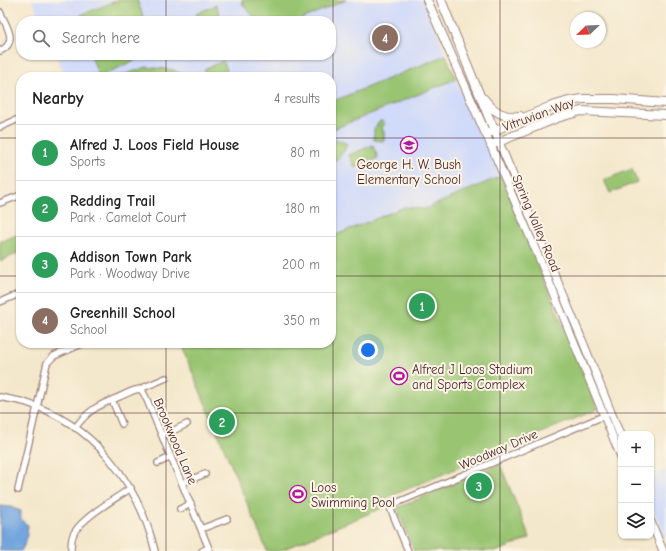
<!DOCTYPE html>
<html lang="en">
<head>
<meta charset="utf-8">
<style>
  body { margin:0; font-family:"Comic Neue",sans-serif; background:#f2f2f2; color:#222 }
  .controls { position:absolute; right:12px; bottom:12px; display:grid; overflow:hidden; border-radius:8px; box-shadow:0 1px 3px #0004 }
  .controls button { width:36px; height:36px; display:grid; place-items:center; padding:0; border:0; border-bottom:1px solid #e0e0e0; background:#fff; color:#222; font:20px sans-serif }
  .compass { position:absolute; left:570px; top:12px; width:36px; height:36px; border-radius:50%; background:#fff; box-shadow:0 1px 3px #0004; rotate:247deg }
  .you { position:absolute; left:368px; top:350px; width:14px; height:14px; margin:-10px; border:3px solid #fff; border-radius:50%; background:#1a73e8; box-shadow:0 0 0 6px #1a73e833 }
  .badge { display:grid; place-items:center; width:26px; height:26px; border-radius:50%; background:#b5179e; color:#fff; font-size:13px; font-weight:700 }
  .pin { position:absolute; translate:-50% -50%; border:2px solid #fff; box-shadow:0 1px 4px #0006 }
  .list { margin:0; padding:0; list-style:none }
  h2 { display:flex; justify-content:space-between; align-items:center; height:52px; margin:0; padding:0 16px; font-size:17px }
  h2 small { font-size:13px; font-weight:400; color:#767676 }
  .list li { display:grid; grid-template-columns:26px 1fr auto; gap:12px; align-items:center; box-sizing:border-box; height:56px; padding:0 16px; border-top:1px solid #e0e0e0 }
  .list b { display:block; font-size:15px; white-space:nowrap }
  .list p { margin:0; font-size:13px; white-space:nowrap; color:#767676 }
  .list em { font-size:13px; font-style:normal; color:#767676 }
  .icon { flex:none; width:22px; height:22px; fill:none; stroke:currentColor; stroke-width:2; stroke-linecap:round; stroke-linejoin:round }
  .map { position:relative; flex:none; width:666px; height:551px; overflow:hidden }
  .search { position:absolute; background:#fff; box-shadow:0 1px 3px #0004; left:16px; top:16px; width:320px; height:44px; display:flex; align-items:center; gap:10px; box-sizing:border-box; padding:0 14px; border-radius:16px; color:#767676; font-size:15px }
  .panel { position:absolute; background:#fff; box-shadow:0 1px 3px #0004; left:16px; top:72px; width:320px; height:276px; border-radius:16px }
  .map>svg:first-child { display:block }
</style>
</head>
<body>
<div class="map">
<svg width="666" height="551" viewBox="0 0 666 551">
  <rect width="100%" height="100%" fill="#fcf5e5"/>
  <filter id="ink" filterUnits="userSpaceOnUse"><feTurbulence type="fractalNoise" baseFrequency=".025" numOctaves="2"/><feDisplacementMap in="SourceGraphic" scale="8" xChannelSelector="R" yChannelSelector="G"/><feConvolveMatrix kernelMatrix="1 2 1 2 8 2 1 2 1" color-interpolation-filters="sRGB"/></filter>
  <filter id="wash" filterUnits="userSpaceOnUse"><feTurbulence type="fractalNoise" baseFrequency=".012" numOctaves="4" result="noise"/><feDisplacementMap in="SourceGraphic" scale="16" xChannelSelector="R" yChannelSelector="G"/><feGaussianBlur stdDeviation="0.9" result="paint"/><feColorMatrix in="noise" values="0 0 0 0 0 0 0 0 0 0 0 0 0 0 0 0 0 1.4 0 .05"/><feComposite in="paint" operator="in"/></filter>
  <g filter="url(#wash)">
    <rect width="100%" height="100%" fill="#f4e8cc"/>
    <path fill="#d0daf9" d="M32 0H423L446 55 331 102V77H65L56 55H331V21H41Z
      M456 79 476 126 496 160 501 176 425 209 404 207 331 237V130Z
      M666 470V541L651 504V476Z"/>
    <path fill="#99c572" stroke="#72724e" d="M118 0H137L143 16 144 21H79L81 15Z
      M242 0H346L297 21H261L253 16 243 5Z
      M216 5 220 15 206 21H199L196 14Z
      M91 55H140L135 60 99 77Z
      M446 55 456 79 331 130V102Z
      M223 61 227 70 212 77H207L204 69Z
      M147 67 173 70 189 77H117Z
      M380 121H382L385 124 381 126 384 132V141L374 140V129Z
      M331 138 341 141 347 144 344 151 336 161 331 155Z
      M373 145 378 158 355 168 349 155Z
      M632 169 637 182 610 193 604 180Z
      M501 176 598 409 379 501 382 508 279 551H267L180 343H331V237L404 207 425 209Z
      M21 233V252L0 261V242Z
      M500 464 530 538 498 551H414L397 508Z"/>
    <path fill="#73a6df" stroke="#5e6285" d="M0 506 11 507 21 511C19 518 22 522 28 525L26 542 21 551H0Z"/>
  </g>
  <g filter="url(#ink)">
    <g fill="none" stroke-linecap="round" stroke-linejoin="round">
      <defs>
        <path id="minor" d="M0 12C6 25 19 43 0 51
          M0 127 21 118
          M0 203 21 195
          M0 302 21 293
          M140 389 166 378
          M0 397C8 399 16 400 24 402 94 424 138 482 155 551
          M112 400 122 424
          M75 428C88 410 99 405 119 397 126 394 132 390 140 389L143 392 147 400 210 551
          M162 436 187 424
          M158 463 171 457
          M182 483 205 474
          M18 490 47 363 54 356 84 343
          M180 509 191 504
          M201 529 227 519
          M71 551C71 545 71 538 74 533 83 517 116 498 131 488
          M202 551 208 548
          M408 551 391 510 394 504 606 415"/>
        <path id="tertiary" d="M494 130 583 342 621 437
          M486 134 545 272 621 457
          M651 522 663 551"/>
        <path id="secondary" d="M427 0 486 134 549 107 569 101 583 99H614L666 103
          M441 0 494 130
          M484 99C494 112 504 118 520 116
          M491 145 557 118 581 111 666 115"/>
      </defs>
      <use href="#minor" stroke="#9f847c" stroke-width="8"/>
      <use href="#tertiary" stroke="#9f847c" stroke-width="9"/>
      <use href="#secondary" stroke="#9f847c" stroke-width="10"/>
      <use href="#minor" stroke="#fff" stroke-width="5.5"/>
      <use href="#tertiary" stroke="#fff" stroke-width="7"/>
      <use href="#secondary" stroke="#fff" stroke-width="8"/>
    </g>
  </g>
  <path fill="none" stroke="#4a1f2b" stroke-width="1" stroke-opacity="0.55" d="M166 0V21M333 0V551M500 0V551M166 55V77M0 138H21M331 138H666M0 276H21M331 276H666M166 343V551M0 413H666"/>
  <defs>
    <symbol id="school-ring" viewBox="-11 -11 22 22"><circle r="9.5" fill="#fcf5e5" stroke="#b5179e" stroke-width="1.5"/><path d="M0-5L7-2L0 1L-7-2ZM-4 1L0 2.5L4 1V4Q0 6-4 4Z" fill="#b5179e"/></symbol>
    <symbol id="stadium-ring" viewBox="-11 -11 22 22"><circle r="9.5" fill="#fcf5e5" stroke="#b5179e" stroke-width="1.5"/><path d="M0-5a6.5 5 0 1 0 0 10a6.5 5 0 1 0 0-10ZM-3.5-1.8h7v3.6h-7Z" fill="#b5179e"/></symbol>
  </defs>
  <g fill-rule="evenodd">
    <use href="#school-ring" x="399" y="135" width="20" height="20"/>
    <use href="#stadium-ring" x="389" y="366" width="20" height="20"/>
    <use href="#stadium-ring" x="288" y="484" width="20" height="20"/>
  </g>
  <g text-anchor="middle" stroke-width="4" stroke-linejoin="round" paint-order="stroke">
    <g font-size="13" fill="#4a1f2b" stroke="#fcf5e5">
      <text transform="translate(538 114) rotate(-20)" y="5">Vitruvian Way</text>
      <text transform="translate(537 223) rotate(67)" y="5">Spring Valley Road</text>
      <text transform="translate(176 441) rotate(67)" y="5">Brookwood Lane</text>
      <text transform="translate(498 449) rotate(-23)" y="5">Woodway Drive</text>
    </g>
    <g font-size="13" fill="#4a1f2b" stroke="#fcf5e5" text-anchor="start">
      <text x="409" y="169" text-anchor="middle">George H. W. Bush<tspan x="409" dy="15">Elementary School</tspan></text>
      <text x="412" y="374">Alfred J Loos Stadium<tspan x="412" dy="15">and Sports Complex</tspan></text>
      <text x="311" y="492">Loos<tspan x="311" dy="15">Swimming Pool</tspan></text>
    </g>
  </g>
</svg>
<div class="controls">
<button>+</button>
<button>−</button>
<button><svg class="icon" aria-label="layers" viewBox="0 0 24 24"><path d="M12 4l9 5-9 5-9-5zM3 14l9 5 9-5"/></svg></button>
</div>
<svg class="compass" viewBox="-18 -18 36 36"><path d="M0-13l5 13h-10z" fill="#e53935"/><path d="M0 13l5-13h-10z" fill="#767676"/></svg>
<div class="you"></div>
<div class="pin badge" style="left:422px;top:306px;background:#2e9e5b">1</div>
<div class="pin badge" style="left:222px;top:422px;background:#2e9e5b">2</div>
<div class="pin badge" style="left:479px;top:486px;background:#2e9e5b">3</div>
<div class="pin badge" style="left:385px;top:38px;background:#8d6e63">4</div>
<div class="search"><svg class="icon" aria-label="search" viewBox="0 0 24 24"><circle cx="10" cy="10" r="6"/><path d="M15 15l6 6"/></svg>Search here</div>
<section class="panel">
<h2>Nearby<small>4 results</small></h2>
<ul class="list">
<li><span class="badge" style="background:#2e9e5b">1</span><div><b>Alfred J. Loos Field House</b><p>Sports</p></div><em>80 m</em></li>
<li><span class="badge" style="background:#2e9e5b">2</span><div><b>Redding Trail</b><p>Park · Camelot Court</p></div><em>180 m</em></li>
<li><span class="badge" style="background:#2e9e5b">3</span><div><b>Addison Town Park</b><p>Park · Woodway Drive</p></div><em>200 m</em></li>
<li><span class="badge" style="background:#8d6e63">4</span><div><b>Greenhill School</b><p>School</p></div><em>350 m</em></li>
</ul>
</section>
</div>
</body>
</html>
